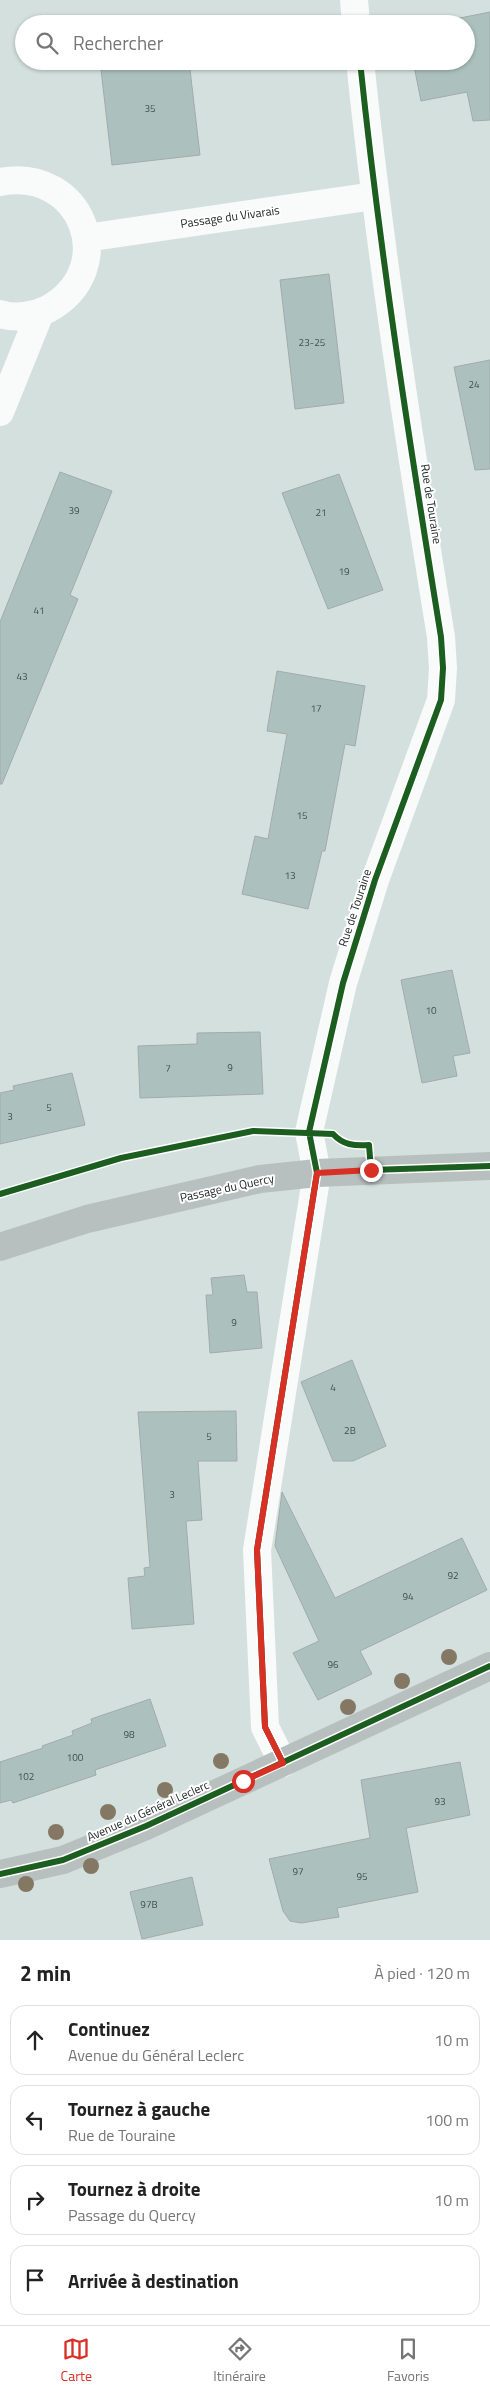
<!DOCTYPE html>
<html lang="fr">
<head>
<meta charset="utf-8">
<style>
  body { margin:0; font-family:"Titillium Web",sans-serif; background:#f6f6f6; color:#222 }
  .stop { position:absolute; width:15px; height:15px; margin:-11px; border:4px solid #d93025; border-radius:50%; background:#fff }
  .stop.end { background:#d93025; border-color:#fff; box-shadow:0 1px 5px #0008 }
  .list { margin:0; padding:0; list-style:none }
  h2 { display:flex; justify-content:space-between; align-items:center; height:65px; margin:0; padding:0 20px; font-size:21px }
  h2 small { font-size:16px; font-weight:400; color:#767676 }
  .list li { display:grid; grid-template-columns:32px 1fr auto; gap:15px; align-items:center; box-sizing:border-box; height:70px; margin:0 10px 10px; padding:0 10px; border:1px solid #e0e0e0; border-radius:15px }
  .list b { display:block; font-size:19px; white-space:nowrap }
  .list p { margin:0; font-size:16px; white-space:nowrap; color:#767676 }
  .list em { font-size:16px; font-style:normal; color:#767676 }
  .icon { flex:none; width:28px; height:28px; fill:none; stroke:currentColor; stroke-width:2; stroke-linecap:round; stroke-linejoin:round }
  .map { position:relative; flex:none; width:490px; height:1940px; overflow:hidden }
  .search { position:absolute; background:#fff; box-shadow:0 1px 4px #0004; left:15px; right:15px; top:15px; height:55px; display:flex; align-items:center; gap:12px; box-sizing:border-box; padding:0 18px; border-radius:28px; color:#767676; font-size:19px }
  .sheet { height:385px; background:#fff }
  nav { display:flex; justify-content:space-around; align-items:center; box-sizing:border-box; height:70px; border-top:1px solid #e0e0e0; background:#fff; font-size:14px; color:#767676 }
  nav a { display:grid; justify-items:center; gap:2px }
  nav .on { color:#d93025 }
  .map>svg:first-child { display:block }
</style>
</head>
<body>
<div class="map">
<svg width="490" height="1940" viewBox="0 0 490 1940">
  <rect width="100%" height="100%" fill="#d4e0de"/>
  <path fill="#acc1be" stroke="#a2abaa" d="M490 12V120L473 121 467 92 421 101 413 61H466V24H456L455 19Z
    M100 61H189L200 155 112 165Z
    M329 274 344 403 295 409 280 280Z
    M490 360V469L475 470 454 367Z
    M60 472 112 491 70 595 78 599 2 784H0V622Z
    M339 474 383 590 328 609 282 493Z
    M277 671 365 686 355 746 345 744 325 851H322L308 909 242 894 255 836 268 839 287 734 267 731Z
    M452 970 470 1053 453 1056 457 1076 422 1083 401 980Z
    M260 1032 263 1094 140 1098 138 1046 197 1044V1033Z
    M72 1073 85 1125 0 1144V1093L14 1090 13 1086Z
    M244 1275 247 1292H257L262 1348 210 1353 206 1295H213L211 1278Z
    M352 1360 386 1446 353 1461H333L301 1382Z
    M236 1411 237 1461H198L202 1520 186 1521 194 1624 132 1629 128 1578 145 1576 144 1568 150 1567 138 1412Z
    M282 1492 335 1598 462 1538 487 1590 360 1651 372 1674 318 1700 293 1653 319 1641 275 1546Z
    M150 1699 166 1746 95 1770 96 1775 13 1803 11 1800 0 1803V1762L43 1748 42 1746 73 1735 72 1731 92 1723 91 1719Z
    M460 1762 470 1815 406 1828 418 1892 337 1908 339 1917 301 1923 290 1921 283 1911 269 1859 370 1838 361 1780Z
    M192 1877 203 1925 142 1939 130 1892Z"/>
  <g fill="none" stroke-linecap="round" stroke-linejoin="round">
    <path stroke="#f9fafa" stroke-width="28" d="M354 0 356 24
      M0 182C83 166 121 269 48 309 34 316 16 319 0 314
      M86 238 374 196
      M0 412 40 313
      M283 1763 265 1727 257 1550 317 1173 309 1132 343 983 375 880 441 700 443 668 441 637C410 446 380 254 360 61"/>
    <path stroke="#b8c0bf" stroke-width="28" d="M0 1247 87 1219 260 1179 317 1173 490 1166
      M0 1874 63 1860 146 1826 490 1666"/>
    <defs>
      <path id="cycleway" d="M0 1194 121 1158 253 1131 333 1134C343 1145 354 1146 369 1145L371 1170 490 1166
        M283 1763 265 1727 257 1550 317 1173 309 1132 343 983 375 880 441 700 443 668 441 637C410 446 380 254 360 61
        M0 1874 63 1860 146 1826 490 1666"/>
    </defs>
    <use href="#cycleway" stroke="#fff" stroke-width="9"/>
    <use href="#cycleway" stroke="#1b5e20" stroke-width="6"/>
  </g>
  <g fill="#847864">
    <circle cx="449" cy="1657" r="8"/>
    <circle cx="402" cy="1681" r="8"/>
    <circle cx="348" cy="1707" r="8"/>
    <circle cx="221" cy="1761" r="8"/>
    <circle cx="165" cy="1790" r="8"/>
    <circle cx="108" cy="1812" r="8"/>
    <circle cx="56" cy="1832" r="8"/>
    <circle cx="91" cy="1866" r="8"/>
    <circle cx="26" cy="1884" r="8"/>
  </g>
  <g fill="none" stroke-linecap="round" stroke-linejoin="round">
    <path stroke="#d93025" stroke-width="6" d="M243 1781 283 1763 265 1727 257 1550 317 1173 371 1170"/>
  </g>
  <g text-anchor="middle" stroke-width="4" stroke-linejoin="round" paint-order="stroke">
    <g font-size="10" fill="#434e4d">
      <text x="150" y="112">35</text>
      <text x="312" y="346">23-25</text>
      <text x="474" y="388">24</text>
      <text x="74" y="514">39</text>
      <text x="321" y="516">21</text>
      <text x="344" y="575">19</text>
      <text x="39" y="614">41</text>
      <text x="22" y="680">43</text>
      <text x="316" y="712">17</text>
      <text x="302" y="819">15</text>
      <text x="290" y="879">13</text>
      <text x="431" y="1014">10</text>
      <text x="230" y="1071">9</text>
      <text x="168" y="1072">7</text>
      <text x="49" y="1111">5</text>
      <text x="10" y="1120">3</text>
      <text x="234" y="1326">9</text>
      <text x="333" y="1391">4</text>
      <text x="350" y="1434">2B</text>
      <text x="209" y="1440">5</text>
      <text x="172" y="1498">3</text>
      <text x="453" y="1579">92</text>
      <text x="408" y="1600">94</text>
      <text x="333" y="1668">96</text>
      <text x="129" y="1738">98</text>
      <text x="75" y="1761">100</text>
      <text x="26" y="1780">102</text>
      <text x="440" y="1805">93</text>
      <text x="298" y="1875">97</text>
      <text x="362" y="1880">95</text>
      <text x="149" y="1908">97B</text>
    </g>
    <g font-size="12" fill="#202827" stroke="#fff">
      <text transform="translate(230 217) rotate(-8)" y="4">Passage du Vivarais</text>
      <text transform="translate(431 504) rotate(81)" y="4">Rue de Touraine</text>
      <text transform="translate(355 908) rotate(-72)" y="4">Rue de Touraine</text>
      <text transform="translate(227 1188) rotate(-12)" y="4">Passage du Quercy</text>
      <text transform="translate(148 1811) rotate(-24)" y="4">Avenue du Général Leclerc</text>
    </g>
  </g>
</svg>
<div class="stop" style="left:243px;top:1781px"></div>
<div class="stop end" style="left:371px;top:1170px"></div>
<div class="search"><svg class="icon" aria-label="search" viewBox="0 0 24 24"><circle cx="10" cy="10" r="6"/><path d="M15 15l6 6"/></svg>Rechercher</div>
</div>
<section class="sheet">
<h2>2 min<small>À pied · 120 m</small></h2>
<ul class="list">
<li><svg class="icon" aria-label="ahead" viewBox="0 0 24 24"><path d="M12 20V5M6 11l6-6 6 6"/></svg><div><b>Continuez</b><p>Avenue du Général Leclerc</p></div><em>10 m</em></li>
<li><svg class="icon" aria-label="left" viewBox="0 0 24 24"><path d="M17 20v-9H6M10 6l-5 5 5 5"/></svg><div><b>Tournez à gauche</b><p>Rue de Touraine</p></div><em>100 m</em></li>
<li><svg class="icon" aria-label="right" viewBox="0 0 24 24"><path d="M7 20v-9h11M14 6l5 5-5 5"/></svg><div><b>Tournez à droite</b><p>Passage du Quercy</p></div><em>10 m</em></li>
<li><svg class="icon" aria-label="arrive" viewBox="0 0 24 24"><path d="M6 21V4h12l-3 4 3 4H6"/></svg><div><b>Arrivée à destination</b></div></li>
</ul>
</section>
<nav>
<a class="on"><svg class="icon" aria-label="map" viewBox="0 0 24 24"><path d="M3 6l6-2 6 2 6-2v14l-6 2-6-2-6 2zM9 4v14M15 6v14"/></svg>Carte</a>
<a><svg class="icon" aria-label="directions" viewBox="0 0 24 24"><path d="M12 3l9 9-9 9-9-9zM9 14v-3h6M13 9l2 2-2 2"/></svg>Itinéraire</a>
<a><svg class="icon" aria-label="saved" viewBox="0 0 24 24"><path d="M7 4h10v16l-5-4-5 4z"/></svg>Favoris</a>
</nav>
</body>
</html>
